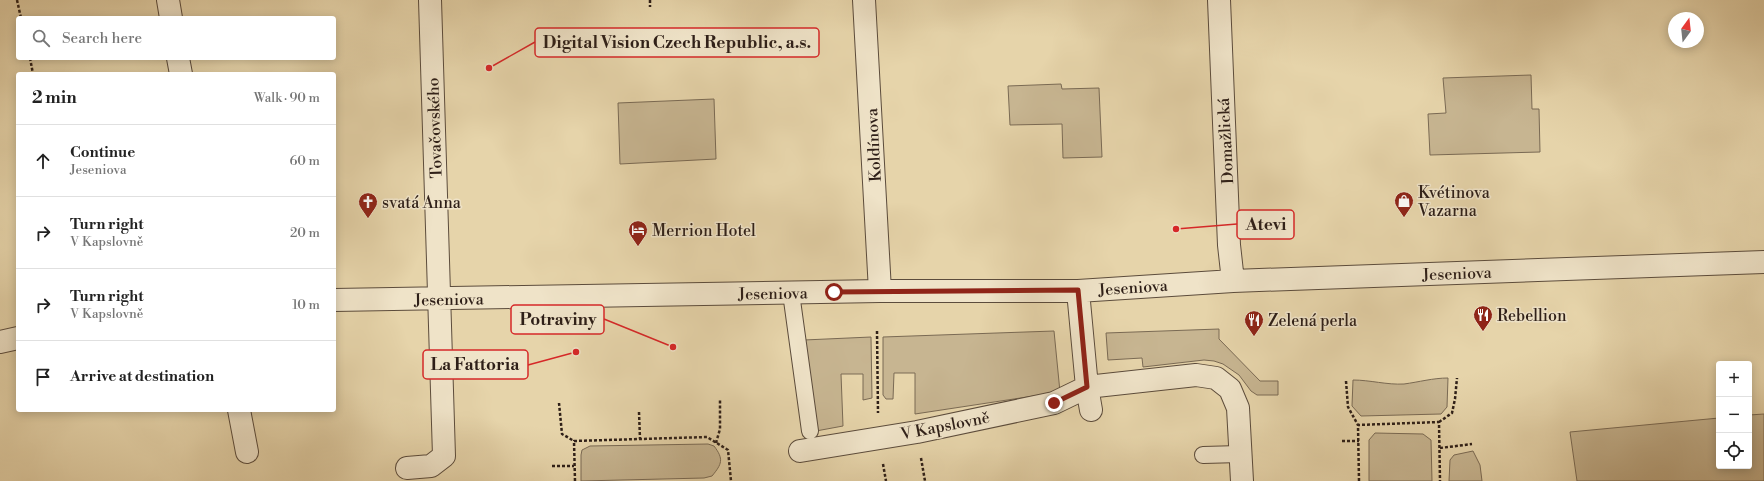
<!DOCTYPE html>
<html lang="en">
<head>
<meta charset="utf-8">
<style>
  body { margin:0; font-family:"Libre Bodoni",serif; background:#f6f6f6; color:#222 }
  .controls { position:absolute; right:12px; bottom:12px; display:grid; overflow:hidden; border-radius:4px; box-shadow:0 2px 10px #0003 }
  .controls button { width:36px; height:36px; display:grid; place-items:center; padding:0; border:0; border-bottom:1px solid #e0e0e0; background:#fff; color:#222; font:20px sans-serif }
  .compass { position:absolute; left:1668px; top:12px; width:36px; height:36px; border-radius:50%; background:#fff; box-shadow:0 2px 10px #0003; rotate:15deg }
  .stop { position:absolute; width:12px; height:12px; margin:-9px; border:3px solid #8f2418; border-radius:50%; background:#fff }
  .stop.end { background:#8f2418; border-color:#fff; box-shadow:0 1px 4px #0008 }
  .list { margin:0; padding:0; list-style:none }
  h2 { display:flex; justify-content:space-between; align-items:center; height:52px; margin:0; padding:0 16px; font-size:17px }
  h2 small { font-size:13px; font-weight:400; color:#767676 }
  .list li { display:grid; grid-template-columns:26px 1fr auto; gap:12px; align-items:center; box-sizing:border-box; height:72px; padding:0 16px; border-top:1px solid #e0e0e0 }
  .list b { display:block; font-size:15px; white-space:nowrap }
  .list p { margin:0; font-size:13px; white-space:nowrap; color:#767676 }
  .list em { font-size:13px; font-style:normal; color:#767676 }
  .icon { flex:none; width:22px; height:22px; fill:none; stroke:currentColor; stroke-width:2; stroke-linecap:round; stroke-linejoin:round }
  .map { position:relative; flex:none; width:1764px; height:481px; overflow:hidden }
  .search { position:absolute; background:#fff; box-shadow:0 2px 10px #0003; left:16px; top:16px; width:320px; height:44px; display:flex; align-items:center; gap:10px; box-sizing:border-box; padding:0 14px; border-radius:4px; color:#767676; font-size:15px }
  .panel { position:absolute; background:#fff; box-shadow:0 2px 10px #0003; left:16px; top:72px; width:320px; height:340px; border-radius:4px }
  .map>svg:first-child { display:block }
</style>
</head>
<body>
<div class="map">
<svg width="1764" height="481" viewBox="0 0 1764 481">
  <rect width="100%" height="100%" fill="#e6d4aa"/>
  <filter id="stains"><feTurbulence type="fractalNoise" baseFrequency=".005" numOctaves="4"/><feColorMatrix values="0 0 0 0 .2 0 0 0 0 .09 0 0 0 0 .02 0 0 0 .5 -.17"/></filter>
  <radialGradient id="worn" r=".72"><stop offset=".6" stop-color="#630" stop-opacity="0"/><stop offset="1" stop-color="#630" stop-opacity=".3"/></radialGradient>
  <path fill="#c7b591" stroke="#7a6a54" d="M1531 75 1532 109H1539L1540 152 1430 155 1428 114 1446 113 1443 78Z
    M1061 84 1062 89 1099 88 1102 157 1063 158 1062 124 1010 125 1008 86Z
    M714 99 716 159 620 164 618 103Z
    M1219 329V339L1260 381H1278V395H1257L1251 391 1239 375 1223 364 1214 361 1204 360 1143 367 1142 358 1108 360 1106 333Z
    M1054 331 1060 392 915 414V373H894L893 399H886L883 395V337Z
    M871 337 872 398 863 400V374H841L843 426 816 431 804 340Z
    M1448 378 1447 407 1441 414 1361 416 1352 406 1353 380C1370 380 1387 385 1404 384 1419 382 1433 378 1448 378Z
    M1764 414V481H1577L1570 432 1719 418V466H1749V415Z
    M1375 433 1423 434 1431 440 1432 481H1369V440Z
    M708 444 714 446C724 459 722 464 712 476L704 478 581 481V455L582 450 590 446Z
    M1473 451 1480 465 1482 481H1449L1450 460 1454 455Z"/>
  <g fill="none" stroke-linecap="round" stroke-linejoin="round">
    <defs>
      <path id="service" d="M791 293 810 431
        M1203 455 1240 454"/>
      <path id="minor" d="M168 0 171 18
        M864 0 880 291
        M1219 0 1229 245 1233 281
        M178 58 181 74
        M1078 291 1087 387 1091 410
        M334 300 880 291H1078L1233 281 1764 262
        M0 342 18 338
        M239 410 247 452
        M800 451 917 432 1054 403 1087 387 1196 375 1216 378 1230 389 1238 408 1242 481
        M407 468 431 466 444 456 430 0"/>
    </defs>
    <use href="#service" stroke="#5c4c3c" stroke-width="18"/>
    <use href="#minor" stroke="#5c4c3c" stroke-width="24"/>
    <path stroke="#2e1f18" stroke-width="2.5" stroke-dasharray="3 2" stroke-linecap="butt" d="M17 0 21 18
      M650 0V7
      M30 58 33 74
      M877 331 878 413
      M1346 381 1348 407 1358 425
      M559 403 562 434 574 441
      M639 412 640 439
      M1439 422 1452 413 1455 399 1457 378
      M1342 441H1359
      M716 443 720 429V399
      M1440 448 1472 444
      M921 458 925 481
      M883 464 886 481
      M552 466H574
      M575 481 574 441 707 437 728 450 731 481
      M1359 481 1358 425 1439 422 1440 481"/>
    <use href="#service" stroke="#efe3c8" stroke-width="16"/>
    <use href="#minor" stroke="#efe3c8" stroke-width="22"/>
  </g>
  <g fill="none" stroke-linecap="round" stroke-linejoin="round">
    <path stroke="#8f2418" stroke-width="5" d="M834 292 1078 290 1087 387 1054 403"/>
  </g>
  <defs>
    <symbol id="shop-pin" viewBox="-11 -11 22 30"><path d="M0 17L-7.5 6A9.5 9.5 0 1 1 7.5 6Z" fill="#8f2418" stroke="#efe3c8"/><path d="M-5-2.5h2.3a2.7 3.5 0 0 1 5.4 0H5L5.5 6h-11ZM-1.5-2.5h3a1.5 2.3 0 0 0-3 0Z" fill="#fff"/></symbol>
    <symbol id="church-pin" viewBox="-11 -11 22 30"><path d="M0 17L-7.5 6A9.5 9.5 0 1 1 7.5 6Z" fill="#8f2418" stroke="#efe3c8"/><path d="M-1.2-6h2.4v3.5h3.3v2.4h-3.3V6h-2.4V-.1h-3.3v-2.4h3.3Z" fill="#fff"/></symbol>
    <symbol id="hotel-pin" viewBox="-11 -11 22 30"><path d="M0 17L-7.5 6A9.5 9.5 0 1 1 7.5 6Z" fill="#8f2418" stroke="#efe3c8"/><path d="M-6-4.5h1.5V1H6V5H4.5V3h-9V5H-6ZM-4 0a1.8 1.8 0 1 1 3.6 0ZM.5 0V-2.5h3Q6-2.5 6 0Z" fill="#fff"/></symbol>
    <symbol id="restaurant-pin" viewBox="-11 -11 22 30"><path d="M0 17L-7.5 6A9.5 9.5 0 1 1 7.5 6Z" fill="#8f2418" stroke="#efe3c8"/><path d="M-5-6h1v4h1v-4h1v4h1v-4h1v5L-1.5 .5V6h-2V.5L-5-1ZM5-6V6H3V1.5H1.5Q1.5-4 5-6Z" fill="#fff"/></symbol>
  </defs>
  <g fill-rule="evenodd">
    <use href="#shop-pin" x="1393" y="190" width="22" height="30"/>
    <use href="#church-pin" x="357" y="191" width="22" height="30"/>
    <use href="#hotel-pin" x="627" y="219" width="22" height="30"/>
    <use href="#restaurant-pin" x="1472" y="304" width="22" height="30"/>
    <use href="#restaurant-pin" x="1243" y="309" width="22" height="30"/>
  </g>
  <g text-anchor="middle" stroke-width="3" stroke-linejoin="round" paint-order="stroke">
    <g font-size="16" fill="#2e1f18" stroke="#efe3c8">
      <text transform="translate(434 128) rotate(-92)" y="6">Tovačovského</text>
      <text transform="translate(1225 141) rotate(-93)" y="6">Domažlická</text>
      <text transform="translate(873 145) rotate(-93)" y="6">Koldínova</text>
      <text transform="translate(1457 273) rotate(-2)" y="6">Jeseniova</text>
      <text transform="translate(1133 287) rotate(-4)" y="6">Jeseniova</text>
      <text transform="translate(773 293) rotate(-1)" y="6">Jeseniova</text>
      <text transform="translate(449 299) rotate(-1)" y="6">Jeseniova</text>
      <text transform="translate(945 425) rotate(-11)" y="6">V Kapslovně</text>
    </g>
    <g font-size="16" fill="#2e1f18" stroke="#efe3c8" text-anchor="start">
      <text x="1418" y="198">Kvétinova<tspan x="1418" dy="18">Vazarna</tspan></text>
      <text x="382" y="208">svatá Anna</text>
      <text x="652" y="236">Merrion Hotel</text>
      <text x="1497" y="321">Rebellion</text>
      <text x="1268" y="326">Zelená perla</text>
    </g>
  </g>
  <path fill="none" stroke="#d62828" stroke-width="1.5" d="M489 68L535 42M1176 229L1237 224M673 347L604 319M576 352L528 365"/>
  <g fill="#d62828" stroke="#efe3c8" stroke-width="1.5">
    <circle cx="489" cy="68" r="4"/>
    <circle cx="1176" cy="229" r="4"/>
    <circle cx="673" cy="347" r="4"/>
    <circle cx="576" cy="352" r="4"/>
  </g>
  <g fill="#efe3c8" stroke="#d62828" stroke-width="1.5">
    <rect x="535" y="28" width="284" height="29" rx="4"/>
    <rect x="1237" y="210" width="57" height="29" rx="4"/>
    <rect x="511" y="305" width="93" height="29" rx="4"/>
    <rect x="423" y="350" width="105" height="29" rx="4"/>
  </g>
  <g font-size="17" text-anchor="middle" font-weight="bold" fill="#2e1f18">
    <text x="677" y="48">Digital Vision Czech Republic, a.s.</text>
    <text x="1266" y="230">Atevi</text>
    <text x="558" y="325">Potraviny</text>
    <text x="475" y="370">La Fattoria</text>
  </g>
  <rect width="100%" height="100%" filter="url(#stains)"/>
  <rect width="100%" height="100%" fill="url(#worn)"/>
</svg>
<div class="controls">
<button>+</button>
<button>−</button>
<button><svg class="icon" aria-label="locate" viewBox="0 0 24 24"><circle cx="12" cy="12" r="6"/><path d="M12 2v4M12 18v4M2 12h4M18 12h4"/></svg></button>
</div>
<svg class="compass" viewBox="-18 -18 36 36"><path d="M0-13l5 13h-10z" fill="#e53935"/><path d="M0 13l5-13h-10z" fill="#767676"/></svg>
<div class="stop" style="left:834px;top:292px"></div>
<div class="stop end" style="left:1054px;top:403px"></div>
<div class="search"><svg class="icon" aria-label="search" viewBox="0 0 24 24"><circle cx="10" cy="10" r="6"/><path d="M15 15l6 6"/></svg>Search here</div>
<section class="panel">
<h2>2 min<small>Walk · 90 m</small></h2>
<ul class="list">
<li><svg class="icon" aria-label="ahead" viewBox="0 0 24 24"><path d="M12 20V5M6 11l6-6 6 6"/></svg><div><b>Continue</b><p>Jeseniova</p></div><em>60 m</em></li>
<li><svg class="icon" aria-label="right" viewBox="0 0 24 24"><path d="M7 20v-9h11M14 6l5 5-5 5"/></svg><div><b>Turn right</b><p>V Kapslovně</p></div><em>20 m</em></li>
<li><svg class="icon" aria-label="right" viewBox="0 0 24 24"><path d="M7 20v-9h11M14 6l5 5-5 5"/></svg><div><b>Turn right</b><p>V Kapslovně</p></div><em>10 m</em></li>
<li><svg class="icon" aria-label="arrive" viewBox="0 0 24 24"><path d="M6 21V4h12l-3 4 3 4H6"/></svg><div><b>Arrive at destination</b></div></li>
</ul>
</section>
</div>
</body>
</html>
